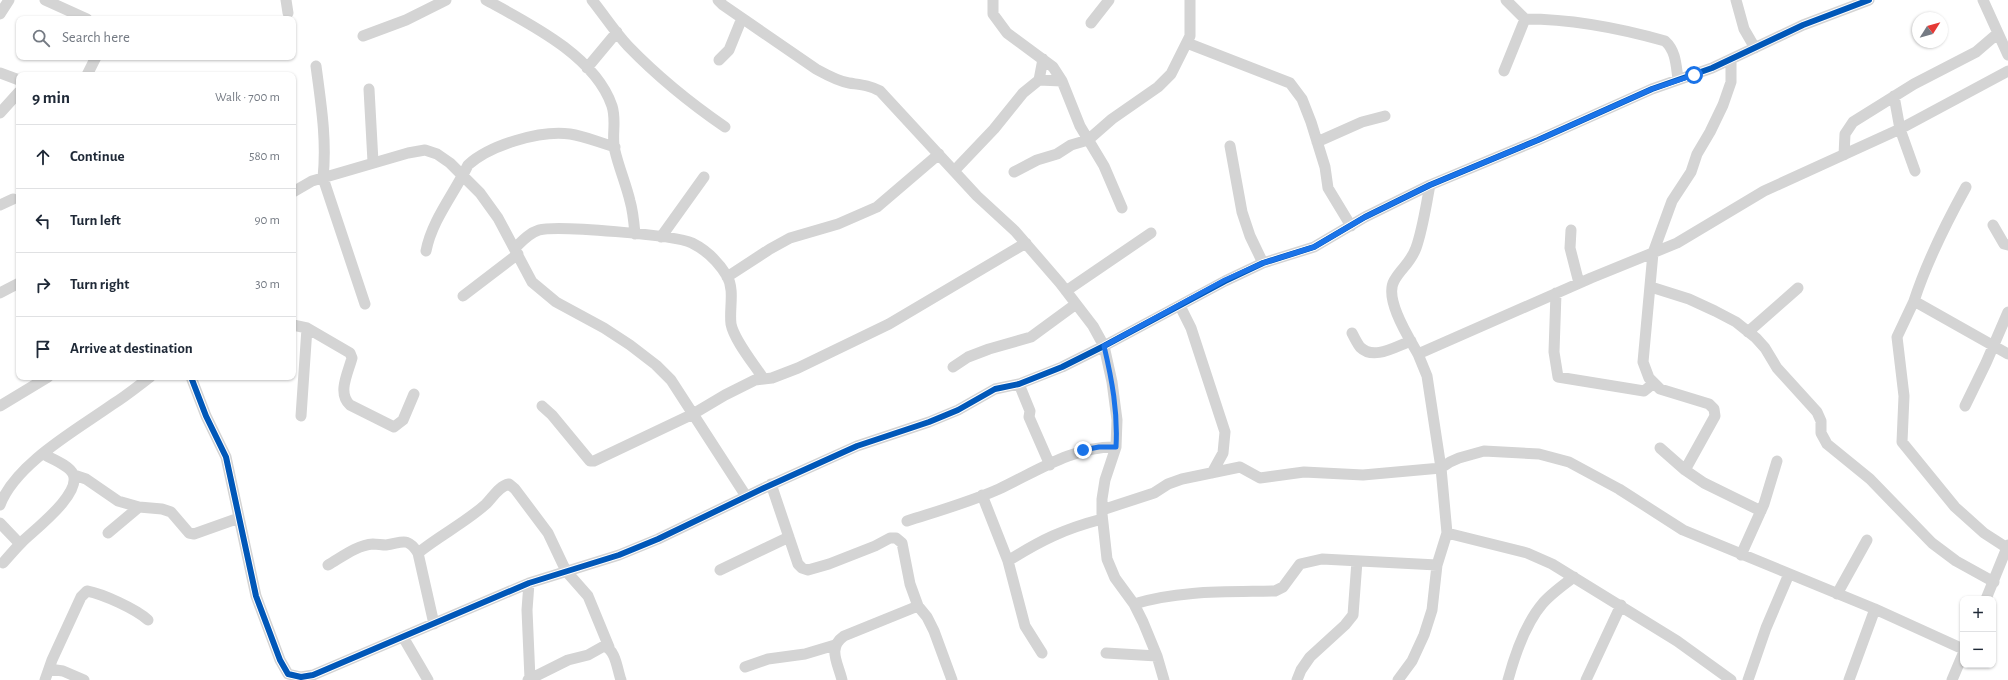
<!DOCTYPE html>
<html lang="en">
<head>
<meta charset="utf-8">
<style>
  body { margin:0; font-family:"Alegreya Sans",sans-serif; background:#f6f6f7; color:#1f2937 }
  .controls { position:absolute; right:12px; bottom:12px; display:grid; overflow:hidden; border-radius:8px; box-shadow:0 1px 3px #0004 }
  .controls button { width:36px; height:36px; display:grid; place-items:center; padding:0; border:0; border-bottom:1px solid #e0e1e3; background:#fff; color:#1f2937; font:20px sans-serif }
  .compass { position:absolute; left:1912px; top:12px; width:36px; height:36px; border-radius:50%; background:#fff; box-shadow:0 1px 3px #0004; rotate:53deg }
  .stop { position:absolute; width:12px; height:12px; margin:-9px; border:3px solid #1a73e8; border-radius:50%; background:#fff }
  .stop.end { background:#1a73e8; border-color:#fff; box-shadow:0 1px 4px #0008 }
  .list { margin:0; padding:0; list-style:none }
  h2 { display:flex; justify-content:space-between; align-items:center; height:52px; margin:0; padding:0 16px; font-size:17px }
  h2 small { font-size:13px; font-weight:400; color:#747a83 }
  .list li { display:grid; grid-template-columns:26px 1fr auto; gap:12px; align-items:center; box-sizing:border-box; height:64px; padding:0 16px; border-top:1px solid #e0e1e3 }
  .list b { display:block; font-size:15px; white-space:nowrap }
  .list em { font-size:13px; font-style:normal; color:#747a83 }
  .icon { flex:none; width:22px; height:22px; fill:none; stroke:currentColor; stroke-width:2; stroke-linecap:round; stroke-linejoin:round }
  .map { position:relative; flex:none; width:2008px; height:680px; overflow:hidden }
  .search { position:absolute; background:#fff; box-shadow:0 1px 3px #0004; left:16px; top:16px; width:280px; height:44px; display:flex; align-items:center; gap:10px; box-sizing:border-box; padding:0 14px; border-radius:8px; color:#747a83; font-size:15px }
  .panel { position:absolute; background:#fff; box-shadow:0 1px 3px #0004; left:16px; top:72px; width:280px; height:308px; border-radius:8px }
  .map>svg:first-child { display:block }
</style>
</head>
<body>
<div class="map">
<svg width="2008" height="680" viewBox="0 0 2008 680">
  <rect width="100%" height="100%" fill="#fff"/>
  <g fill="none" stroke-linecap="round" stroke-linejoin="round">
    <path stroke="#d4d4d4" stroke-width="11" d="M45 0 87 19
      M286 0 288 13
      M486 0C530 24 595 56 612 106 617 122 611 136 615 151 619 168 626 184 630 201 633 211 634 223 635 234
      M592 0C604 15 615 32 628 46 658 77 690 103 725 127
      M718 0 723 5 816 69C827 75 837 81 849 83 862 85 868 85 880 91L977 196 1015 231 1060 283 1093 326 1104 346 1112 382 1117 420 1116 447 1105 480 1102 499V514L1107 559 1115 578 1134 604 1143 622 1157 656 1164 680
      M993 0V14L1007 33 1053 67 1062 81 1080 126 1104 166 1122 208
      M1506 0 1525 19C1574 19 1619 28 1665 41 1676 51 1676 65 1678 79
      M1736 0 1744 29 1755 48
      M1983 0 2008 55
      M0 14 9 0
      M1091 23 1109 0
      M363 36 406 20 446 0
      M1187 43 1290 83 1302 99 1311 122 1325 167 1328 188 1351 226
      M719 60 729 50 742 18
      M316 66C321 104 327 140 323 178L365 304
      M587 68 617 32
      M1504 71 1525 19
      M0 73 19 80
      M87 75 96 57
      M1039 80 1062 81
      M369 89 373 162
      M0 113 19 92
      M1317 142 1362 122 1385 116
      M1230 146 1242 212 1250 236 1263 263
      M1844 155 1845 134 1853 122 1914 84 1976 52 1997 34
      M954 171 994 129 1023 93 1039 80 1043 59
      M1915 171 1900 129 2008 71
      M1014 172 1037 160 1057 154 1071 145 1088 140 1112 119 1158 87 1171 74 1190 36V0
      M1966 187C1945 225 1927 261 1914 301L2008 354
      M293 192 312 181 408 153 425 150 437 154 450 163 480 193 498 218 532 282 556 302 604 328 630 345 656 365 671 380 746 496
      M0 205 13 199
      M1993 225 2004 244 2008 245
      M1571 230 1570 248 1579 283
      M661 237 704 177
      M515 248C522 241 529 233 539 230 557 225 675 235 692 243 706 250 719 263 727 276 735 290 729 309 731 324 734 340 754 364 763 378
      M426 251C432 220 454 194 468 165 490 145 540 130 570 134 585 136 600 143 615 147
      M727 277 770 249 790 238 838 224 877 207 939 154
      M1651 287 1689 299 1715 311 1736 322 1756 338 1765 348 1777 368 1817 412 1821 421V433L1827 444 1870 479 1932 543 1956 561 1994 582
      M1066 291 1151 233
      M0 293 19 283
      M1556 293 1554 352 1558 377 1644 391 1654 383
      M463 296 518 254
      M1914 301 1897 337 1904 396 1902 442 1955 507 1984 533 2007 548
      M1180 306 1191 328 1225 432 1223 453 1212 473
      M293 325 307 328 350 353 352 358C348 373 337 393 350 405L394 427 403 420 414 394
      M1748 332 1798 288
      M1352 333C1354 337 1357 343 1360 347 1374 361 1396 346 1411 341
      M1418 354C1409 338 1384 299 1394 281 1401 268 1410 264 1416 248 1423 228 1426 205 1430 185
      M953 367 968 357 989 349 1031 337 1076 304
      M191 377 206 416 226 457 256 596 280 660 288 674 301 677 313 675 529 583 619 555 658 539 764 488 857 446 929 422 958 410 995 389 1019 384 1062 367 1104 346 1225 281 1263 263 1314 247 1365 217 1430 185 1538 140 1652 89 1712 68 1803 25 1869 0
      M1019 384 1030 411 1029 417 1050 465
      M0 406 48 377
      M542 406 552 415 590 461H594L693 414 725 395 755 380 772 378 798 368 889 324 1026 243
      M1965 406 1986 363 2008 312
      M301 416 307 328
      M1660 448 1685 470 1704 483 1761 511
      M1685 470 1715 416 1714 409 1709 404 1660 389 1649 378 1643 362 1653 253 1672 201 1691 172 1697 154 1710 132 1723 105 1731 82V59
      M74 475 86 479 118 501 139 507 162 509 171 512 189 533 194 534 239 518
      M771 484 798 564 802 568 808 570 829 564 875 546 890 538H896L902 543 910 584 918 606 927 617 934 631 952 680
      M982 495 1008 561 1025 626 1042 653
      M0 505C16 463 78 429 113 404 126 396 138 386 150 377
      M1102 510 1154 493 1168 484 1182 479 1240 467 1260 478 1304 472 1363 475 1441 468 1427 376 1418 354 1591 278 1677 243 1764 191 1900 129 1894 96
      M907 521C938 511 970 502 999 489 1037 471 1074 446 1116 447
      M0 523 20 544
      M108 533 139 507
      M1447 533 1527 553 1552 564 1677 641 1731 680
      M418 553C440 535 465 523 486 504 493 497 499 486 509 484L515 489 548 533 566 571 588 596 609 647
      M1741 555 1764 504 1777 461
      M1008 561C1041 540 1064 529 1102 519
      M3 563C9 556 15 549 22 542 34 530 82 494 73 474 69 465 52 459 43 454
      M328 565C342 557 357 545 373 544 377 544 382 545 386 545 402 543 407 536 418 553L434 624
      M720 570 789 537
      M529 583 527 610 530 679
      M1837 594 1867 540
      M1986 599 2008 545
      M1134 604C1179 590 1228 592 1275 591L1283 587 1300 564 1322 559 1437 565
      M403 637 428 680
      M1106 653 1157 656
      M745 667 768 659 805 654 835 645
      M49 669 63 671 84 680
      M45 680 52 660 81 597 87 591C103 594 136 609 148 620
      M528 680 568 660 588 655 604 646C616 650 617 669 621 680
      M842 680C838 663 827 648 844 636L918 606
      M1297 680 1301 670 1310 657 1345 625 1353 615 1357 561
      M1398 680 1412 661 1424 635 1432 610 1437 565 1447 533 1441 468 1450 462 1459 458 1484 451 1539 454 1569 462 1619 489 1683 530 1875 609 1963 649
      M1508 680C1515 654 1525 624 1543 603 1552 593 1563 585 1574 577
      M1586 680 1621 605
      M1748 680 1766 628 1789 574
      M1849 680 1875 609
      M1952 680 1963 654"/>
    <defs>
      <path id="cycleway" d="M191 377 206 416 226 457 256 596 280 660 288 674 301 677 313 675 529 583 619 555 658 539 764 488 857 446 929 422 958 410 995 389 1019 384 1062 367 1104 346 1225 281 1263 263 1314 247 1365 217 1430 185 1538 140 1652 89 1712 68 1803 25 1869 0"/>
    </defs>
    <use href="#cycleway" stroke="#fff" stroke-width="8"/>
    <use href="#cycleway" stroke="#0057b8" stroke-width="6"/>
  </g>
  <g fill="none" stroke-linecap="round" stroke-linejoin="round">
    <path stroke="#1a73e8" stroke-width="5" d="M1083 450 1099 447H1116C1118 412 1112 380 1104 346L1225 280 1263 263 1314 247 1365 217 1430 185 1538 140 1652 89 1694 75"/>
  </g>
</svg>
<div class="controls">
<button>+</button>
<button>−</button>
</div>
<svg class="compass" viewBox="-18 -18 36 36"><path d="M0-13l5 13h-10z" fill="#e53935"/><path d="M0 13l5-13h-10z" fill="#747a83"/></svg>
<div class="stop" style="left:1694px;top:75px"></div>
<div class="stop end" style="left:1083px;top:450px"></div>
<div class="search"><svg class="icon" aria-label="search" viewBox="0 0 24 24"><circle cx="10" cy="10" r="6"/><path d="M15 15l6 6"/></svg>Search here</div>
<section class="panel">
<h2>9 min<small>Walk · 700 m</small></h2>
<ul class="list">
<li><svg class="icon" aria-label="ahead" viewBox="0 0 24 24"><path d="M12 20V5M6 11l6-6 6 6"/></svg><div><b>Continue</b></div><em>580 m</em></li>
<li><svg class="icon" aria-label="left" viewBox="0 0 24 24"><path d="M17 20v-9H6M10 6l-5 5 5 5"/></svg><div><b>Turn left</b></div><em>90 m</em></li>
<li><svg class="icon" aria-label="right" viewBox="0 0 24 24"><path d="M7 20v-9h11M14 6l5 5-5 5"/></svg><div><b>Turn right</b></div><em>30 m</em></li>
<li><svg class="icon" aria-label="arrive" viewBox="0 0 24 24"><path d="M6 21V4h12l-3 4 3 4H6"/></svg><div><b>Arrive at destination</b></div></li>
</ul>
</section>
</div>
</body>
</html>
